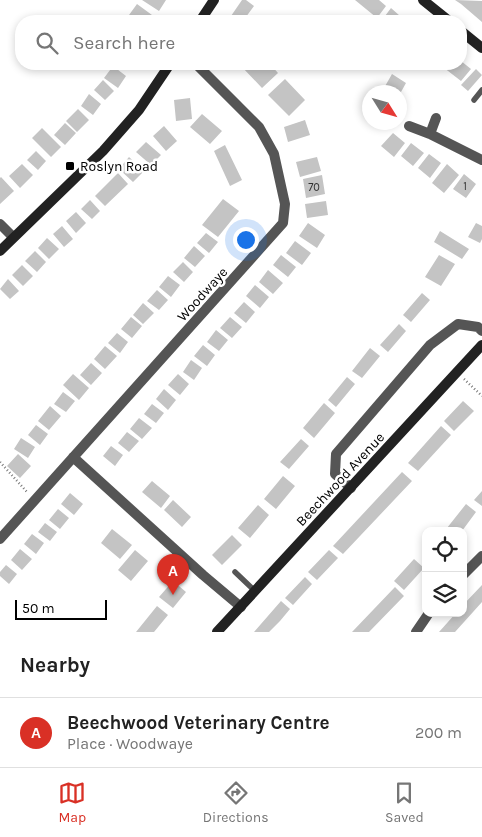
<!DOCTYPE html>
<html lang="en">
<head>
<meta charset="utf-8">
<style>
  body { margin:0; font-family:Karla,sans-serif; background:#f6f6f6; color:#222 }
  .controls { position:absolute; right:15px; bottom:15px; display:grid; overflow:hidden; border-radius:10px; box-shadow:0 2px 8px #0003 }
  .controls button { width:45px; height:45px; display:grid; place-items:center; padding:0; border:0; border-bottom:1px solid #e0e0e0; background:#fff; color:#222; font:25px sans-serif }
  .compass { position:absolute; left:362px; top:85px; width:45px; height:45px; border-radius:50%; background:#fff; box-shadow:0 2px 8px #0003; rotate:127deg }
  .scale { position:absolute; left:15px; bottom:12px; width:92px; box-sizing:border-box; padding-left:5px; border:2px solid #000; border-top:0; font-size:14px; line-height:18px; white-space:nowrap; color:#000; -webkit-text-stroke:4px #fff; paint-order:stroke }
  .you { position:absolute; left:245px; top:239px; width:18px; height:18px; margin:-12px; border:4px solid #fff; border-radius:50%; background:#1a73e8; box-shadow:0 0 0 8px #1a73e833 }
  .badge { display:grid; place-items:center; width:32px; height:32px; border-radius:50%; background:#d93025; color:#fff; font-size:16px; font-weight:700 }
  .pin { position:absolute; translate:-50% -41px; filter:drop-shadow(0 1px 2px #0008) }
  .pin::after { content:''; position:absolute; top:26px; width:18px; height:15px; background:inherit; clip-path:polygon(0 0,100% 0,50% 100%) }
  .list { margin:0; padding:0; list-style:none }
  h2 { display:flex; justify-content:space-between; align-items:center; height:65px; margin:0; padding:0 20px; font-size:21px }
  h2 small { font-size:16px; font-weight:400; color:#767676 }
  .list li { display:grid; grid-template-columns:32px 1fr auto; gap:15px; align-items:center; box-sizing:border-box; height:70px; padding:0 20px; border-top:1px solid #e0e0e0 }
  .list b { display:block; font-size:19px; white-space:nowrap }
  .list p { margin:0; font-size:16px; white-space:nowrap; color:#767676 }
  .list em { font-size:16px; font-style:normal; color:#767676 }
  .icon { flex:none; width:28px; height:28px; fill:none; stroke:currentColor; stroke-width:2; stroke-linecap:round; stroke-linejoin:round }
  .map { position:relative; flex:none; width:482px; height:632px; overflow:hidden }
  .search { position:absolute; background:#fff; box-shadow:0 2px 8px #0003; left:15px; right:15px; top:15px; height:55px; display:flex; align-items:center; gap:12px; box-sizing:border-box; padding:0 18px; border-radius:20px; color:#767676; font-size:19px }
  .sheet { height:135px; background:#fff }
  nav { display:flex; justify-content:space-around; align-items:center; box-sizing:border-box; height:70px; border-top:1px solid #e0e0e0; background:#fff; font-size:14px; color:#767676 }
  nav a { display:grid; justify-items:center; gap:2px }
  nav .on { color:#d93025 }
  .map>svg:first-child { display:block }
</style>
</head>
<body>
<div class="map">
<svg width="482" height="632" viewBox="0 0 482 632">
  <rect width="100%" height="100%" fill="#fff"/>
  <path fill="#c4c4c4" d="M142 0H166L159 11Z
    M242 0H246L254 6 243 21H237L231 16Z
    M355 0H379L386 6 377 18Z
    M455 0 482 1V22L461 4Z
    M137 4 152 15 148 21H137L129 15Z
    M391 8 400 16 407 21 382 20Z
    M461 61 471 69 461 81 439 64H461Z
    M244 64H270L278 73 262 88 241 66Z
    M113 66 126 76 118 88 104 78Z
    M476 69 482 75 468 91 461 85Z
    M392 74 406 83 401 92H392L384 88Z
    M285 79 305 100 289 116 268 95Z
    M103 80 114 91 105 100 94 90Z
    M89 94 101 104 93 115 81 106Z
    M190 98 192 119 176 121 174 100Z
    M78 109 89 120 77 132 66 121Z
    M202 114 222 131 210 144 190 127Z
    M305 120 310 135 288 142 284 127Z
    M65 123 76 133 65 145 54 135Z
    M164 126 177 141 166 151 153 136Z
    M42 128 61 147 51 157 32 138Z
    M393 133 405 143 394 157 381 146Z
    M146 142 161 155 151 165 136 152Z
    M411 143 424 153 413 166 401 156Z
    M225 145 242 180 230 186 214 151Z
    M36 151 46 161 38 170 27 160Z
    M429 154 441 163 430 178 418 168Z
    M129 157 144 171 133 182 119 169Z
    M317 157 321 171 300 177 296 162Z
    M22 164 33 175 20 188 9 176Z
    M447 164 459 175 444 193 432 183Z
    M118 173 128 184 105 206 95 196Z
    M464 174 476 184 466 198 453 189Z
    M322 175 325 194 306 198 303 179Z
    M1 177 14 191 0 204V178Z
    M223 199 239 211 218 237 202 225Z
    M90 200 100 211 92 219 81 209Z
    M326 201 328 215 307 218 305 204Z
    M76 212 86 223 76 233 66 221Z
    M308 223 325 235 317 248 299 236Z
    M476 223 482 226V239L480 243 468 237Z
    M62 226 73 239 64 247 53 234Z
    M440 231 469 249 462 259 434 242Z
    M206 233 218 242 209 253 197 243Z
    M47 238 59 249 49 259 38 248Z
    M295 241 311 253 302 265 286 253Z
    M194 246 205 256 195 267 184 258Z
    M35 251 46 262 37 272 25 261Z
    M281 255 296 267 288 277 273 265Z
    M439 255 455 264 441 286 425 277Z
    M183 262 193 272 184 282 173 272Z
    M22 265 33 276 23 286 12 275Z
    M268 270 283 283 273 294 259 282Z
    M168 276 180 285 171 297 159 287Z
    M8 279 19 291 10 299 0 289Z
    M255 285 269 297 260 308 246 296Z
    M157 290 168 300 159 310 147 301Z
    M422 293 430 300 411 322 403 315Z
    M244 302 255 312 246 323 234 313Z
    M143 303 154 313 143 324 133 315Z
    M131 317 142 326 132 338 121 329Z
    M230 317 242 327 232 338 220 328Z
    M399 324 406 331 388 352 380 345Z
    M216 330 228 340 219 351 207 342Z
    M117 333 128 342 120 353 108 343Z
    M203 345 215 355 207 366 194 356Z
    M105 346 117 356 105 369 94 359Z
    M370 348 380 356 362 378 352 371Z
    M191 360 202 368 194 380 183 372Z
    M91 363 102 373 91 385 80 375Z
    M73 374 89 388 79 400 63 385Z
    M178 374 189 384 180 395 168 385Z
    M347 377 355 384 336 407 328 400Z
    M164 389 176 400 168 410 156 399Z
    M63 392 75 401 66 412 54 404Z
    M463 401 474 411 454 431 444 421Z
    M324 403 335 413 314 438 303 428Z
    M152 404 164 413 156 423 144 414Z
    M50 406 61 416 49 430 38 421Z
    M139 418 152 428 142 439 130 429Z
    M36 425 48 434 40 445 28 435Z
    M441 426 451 435 418 471 408 463Z
    M127 432 139 441 129 452 118 443Z
    M21 438 35 447 28 458 14 449Z
    M301 439 309 446 289 469 280 462Z
    M111 446 123 455 115 466 103 456Z
    M18 454 31 466 20 478 7 466Z
    M402 472 412 481 343 554 333 546Z
    M283 476 295 486 276 509 264 499Z
    M152 481 170 496 161 508 142 492Z
    M482 491V506L474 500Z
    M70 493 83 504 74 515 61 504Z
    M173 500 191 517 182 527 164 510Z
    M466 504 476 512 462 531H451L447 528Z
    M258 505 269 515 250 538 238 528Z
    M58 509 69 518 60 529 49 520Z
    M45 523 57 532 50 541 38 532Z
    M112 529 132 545 120 559 101 543Z
    M32 534 44 543 36 554 24 544Z
    M232 535 242 545 222 565 212 555Z
    M20 549 32 559 22 570 11 560Z
    M135 550 148 561 131 581 118 570Z
    M329 550 338 558 317 580 308 572Z
    M414 559 424 568 404 590 394 581Z
    M6 565 17 574 9 584 0 576V572Z
    M305 577 312 584 293 605 285 598Z
    M173 581 186 592 173 608 159 597Z
    M482 585V602L455 632H439L456 613H463V605Z
    M395 587 404 596 369 632H352Z
    M281 601 290 609 280 621 269 632H254Z
    M157 606 168 615 154 632H136Z"/>
  <g fill="none" stroke-linecap="round" stroke-linejoin="round">
    <path stroke="#777" stroke-width="2.5" stroke-dasharray="1 2.5" stroke-linecap="butt" d="M464 379 482 396
      M0 462 27 492"/>
    <path stroke="#555" stroke-width="5.5" d="M474 100 482 90
      M235 572 255 591"/>
    <path stroke="#555" stroke-width="10" d="M409 126 430 134 482 160
      M430 134 436 118
      M0 224 13 237
      M73 457 203 575 241 607
      M351 488 335 474 336 454 430 345 458 324 478 327 482 331
      M0 539 283 223 285 204 274 154 259 127 196 64
      M463 575 482 556
      M416 632 429 613"/>
    <path stroke="#222" stroke-width="10" d="M423 0 449 21
      M200 21 214 0
      M461 31 482 48
      M0 251 103 151 139 110 170 64
      M217 632 482 345"/>
  </g>
  <rect fill="#000" stroke="#fff" stroke-width="2" x="65" y="161" width="10" height="10" rx="2.5"/>
  <g text-anchor="middle" stroke-width="5" stroke-linejoin="round" paint-order="stroke">
    <g font-size="11" fill="#313131">
      <text x="465" y="190">1</text>
      <text x="314" y="191">70</text>
    </g>
    <g font-size="14" fill="#000" stroke="#fff" text-anchor="start">
      <text x="80" y="171">Roslyn Road</text>
    </g>
    <g font-size="14" fill="#000" stroke="#fff">
      <text transform="translate(202 294) rotate(-48)" y="5">Woodwaye</text>
      <text transform="translate(340 479) rotate(-47)" y="5">Beechwood Avenue</text>
    </g>
  </g>
</svg>
<div class="controls">
<button><svg class="icon" aria-label="locate" viewBox="0 0 24 24"><circle cx="12" cy="12" r="6"/><path d="M12 2v4M12 18v4M2 12h4M18 12h4"/></svg></button>
<button><svg class="icon" aria-label="layers" viewBox="0 0 24 24"><path d="M12 4l9 5-9 5-9-5zM3 14l9 5 9-5"/></svg></button>
</div>
<svg class="compass" viewBox="-18 -18 36 36"><path d="M0-13l5 13h-10z" fill="#e53935"/><path d="M0 13l5-13h-10z" fill="#767676"/></svg>
<div class="scale">50 m</div>
<div class="you"></div>
<div class="pin badge" style="left:173px;top:595px">A</div>
<div class="search"><svg class="icon" aria-label="search" viewBox="0 0 24 24"><circle cx="10" cy="10" r="6"/><path d="M15 15l6 6"/></svg>Search here</div>
</div>
<section class="sheet">
<h2>Nearby<small></small></h2>
<ul class="list">
<li><span class="badge">A</span><div><b>Beechwood Veterinary Centre</b><p>Place · Woodwaye</p></div><em>200 m</em></li>
</ul>
</section>
<nav>
<a class="on"><svg class="icon" aria-label="map" viewBox="0 0 24 24"><path d="M3 6l6-2 6 2 6-2v14l-6 2-6-2-6 2zM9 4v14M15 6v14"/></svg>Map</a>
<a><svg class="icon" aria-label="directions" viewBox="0 0 24 24"><path d="M12 3l9 9-9 9-9-9zM9 14v-3h6M13 9l2 2-2 2"/></svg>Directions</a>
<a><svg class="icon" aria-label="saved" viewBox="0 0 24 24"><path d="M7 4h10v16l-5-4-5 4z"/></svg>Saved</a>
</nav>
</body>
</html>
